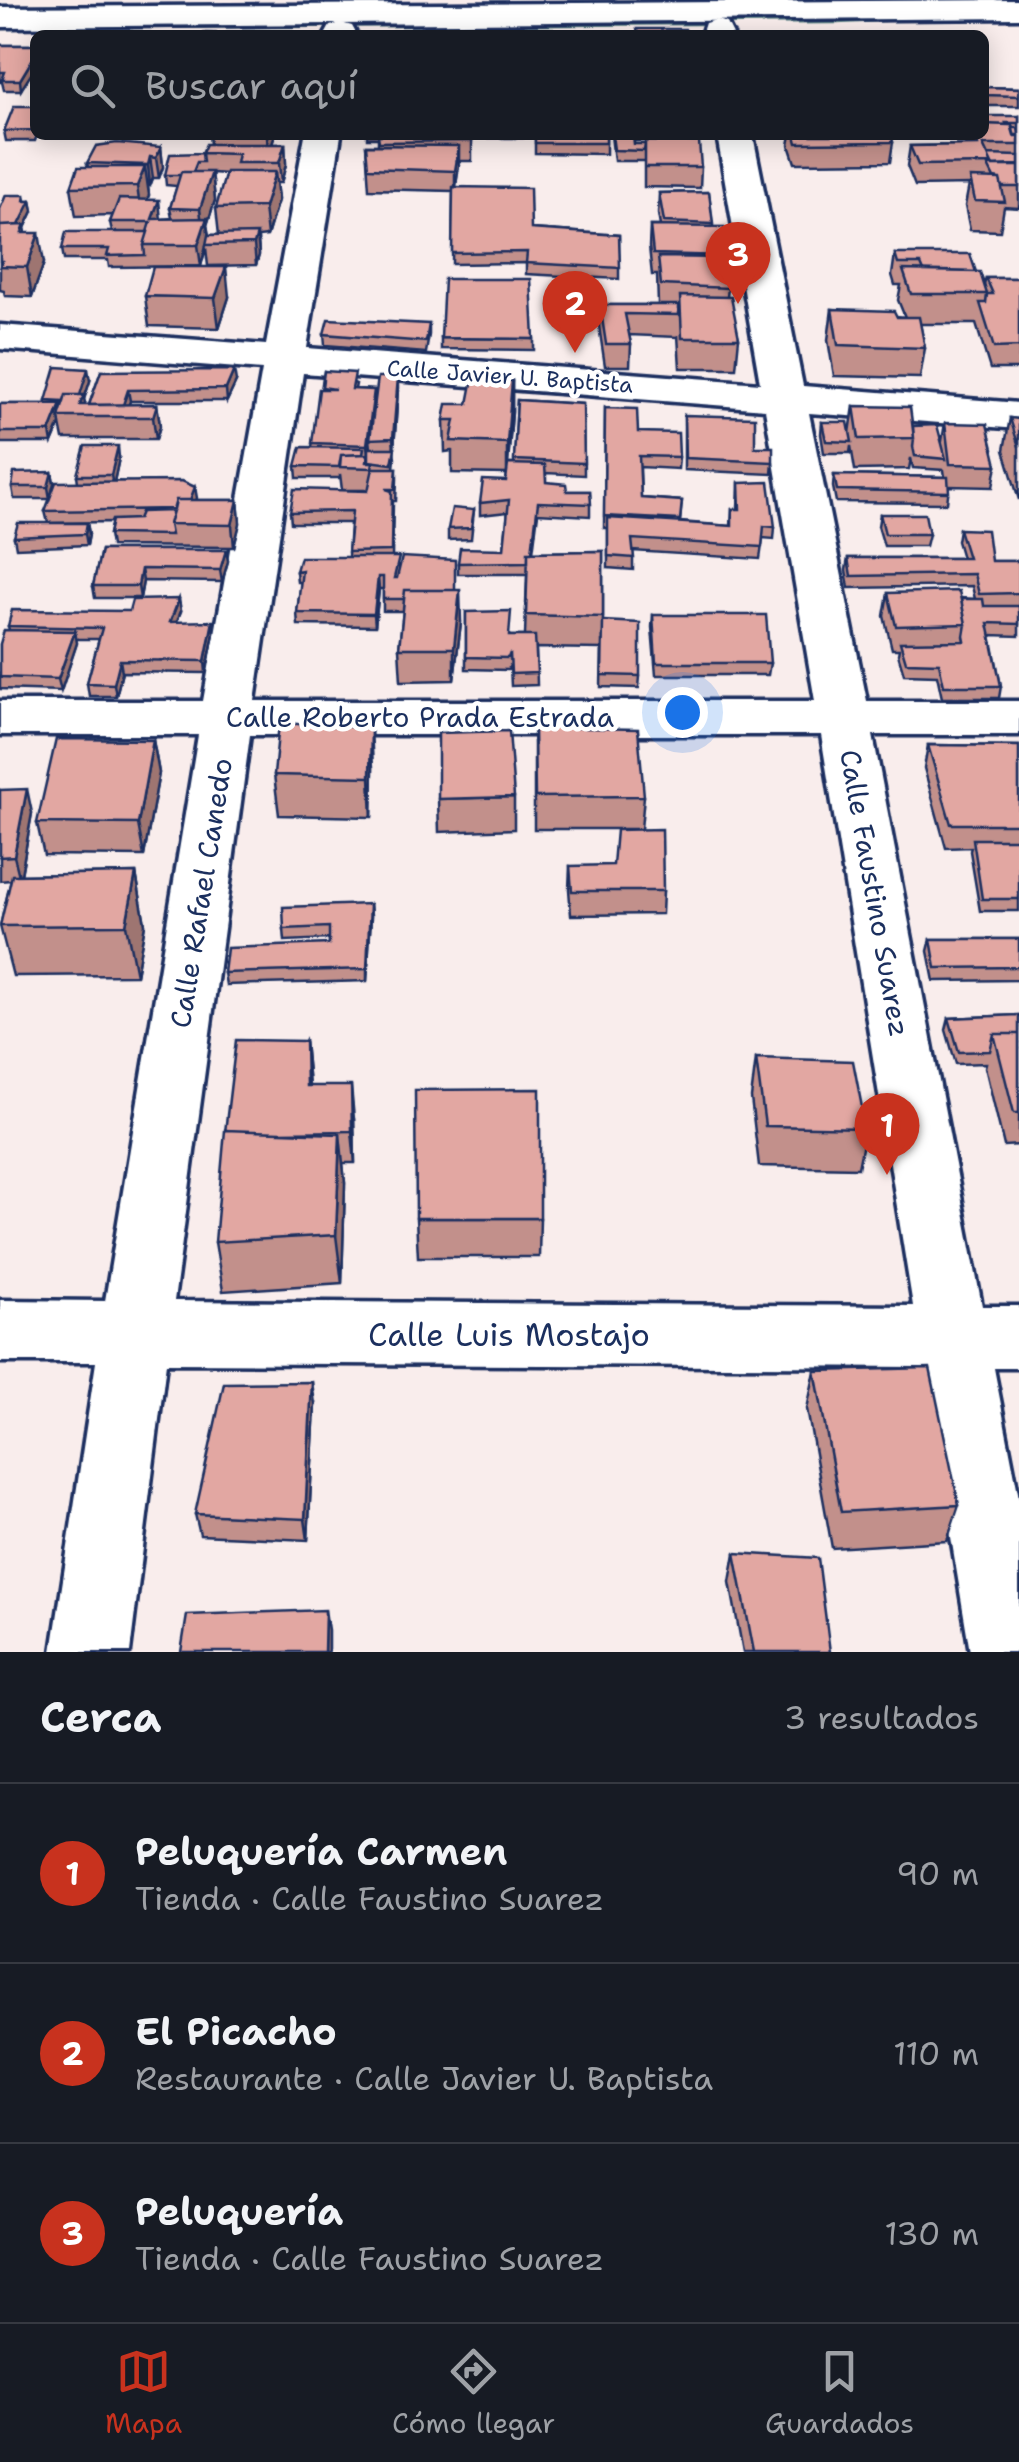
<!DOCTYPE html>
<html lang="es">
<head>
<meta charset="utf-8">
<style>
  body { margin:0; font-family:"Shantell Sans",sans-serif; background:#242831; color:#f1f3f6 }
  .you { position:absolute; left:682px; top:712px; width:35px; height:35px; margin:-25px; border:8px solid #fff; border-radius:50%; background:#1a73e8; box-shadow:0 0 0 15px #1a73e833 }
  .badge { display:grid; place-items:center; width:65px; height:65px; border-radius:50%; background:#c8321e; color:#fff; font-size:32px; font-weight:700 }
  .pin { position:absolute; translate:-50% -82px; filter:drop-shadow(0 2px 5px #0008) }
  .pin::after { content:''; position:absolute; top:52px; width:35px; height:30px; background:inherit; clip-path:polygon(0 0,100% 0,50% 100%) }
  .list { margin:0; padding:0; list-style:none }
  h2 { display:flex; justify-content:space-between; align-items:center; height:130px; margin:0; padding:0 40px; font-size:42px }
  h2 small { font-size:32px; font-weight:400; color:#9ea1a6 }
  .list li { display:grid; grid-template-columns:65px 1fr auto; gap:30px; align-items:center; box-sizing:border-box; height:180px; padding:0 40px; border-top:2px solid #363941 }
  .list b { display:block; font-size:38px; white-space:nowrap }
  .list p { margin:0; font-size:32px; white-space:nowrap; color:#9ea1a6 }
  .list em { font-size:32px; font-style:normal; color:#9ea1a6 }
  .icon { flex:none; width:55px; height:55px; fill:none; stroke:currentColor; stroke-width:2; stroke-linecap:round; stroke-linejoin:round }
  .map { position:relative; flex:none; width:1019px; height:1652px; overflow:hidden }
  .search { position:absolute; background:#171b24; box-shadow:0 5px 25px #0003; left:30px; right:30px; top:30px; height:110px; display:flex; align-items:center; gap:25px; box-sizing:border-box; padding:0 35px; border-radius:15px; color:#9ea1a6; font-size:38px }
  .sheet { height:670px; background:#171b24 }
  nav { display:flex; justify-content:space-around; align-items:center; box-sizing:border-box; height:140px; border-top:2px solid #363941; background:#171b24; font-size:28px; color:#9ea1a6 }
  nav a { display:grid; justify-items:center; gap:5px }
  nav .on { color:#c8321e }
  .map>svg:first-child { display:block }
</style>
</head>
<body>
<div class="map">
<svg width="1019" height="1652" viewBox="0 0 1019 1652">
  <rect width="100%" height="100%" fill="#f9edec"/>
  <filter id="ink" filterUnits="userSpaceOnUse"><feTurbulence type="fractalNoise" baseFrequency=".01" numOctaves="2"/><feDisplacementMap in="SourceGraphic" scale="20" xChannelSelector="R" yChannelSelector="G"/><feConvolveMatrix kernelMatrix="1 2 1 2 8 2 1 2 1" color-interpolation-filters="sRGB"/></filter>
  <g filter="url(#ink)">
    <path fill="#9cdea9" stroke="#5c8684" stroke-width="2.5" d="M1019 15 837 23 0 29V23Z"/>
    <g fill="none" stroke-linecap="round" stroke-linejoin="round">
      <defs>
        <path id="minor" d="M716 20 727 23 733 35H701L705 23Z
          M341 23 352 26 357 35H325L330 26Z
          M305 135H341L307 348 760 383 717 135H753L803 386 1019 403V429L809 413 867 701H1019V735H873L982 1306H1019V1368H994L1019 1498V1652H970L923 1367 166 1363 130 1652H52L96 1362H0V1300L105 1301 198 735H0V701H203L262 370 0 349V325L266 345ZM303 373 765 409 815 701H255ZM250 735H821L913 1306 174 1301Z"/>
        <path id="highway" d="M1019 0V18L0 27V7Z"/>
      </defs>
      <use href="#minor" stroke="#1b2f5e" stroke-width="7"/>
      <use href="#highway" stroke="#1b2f5e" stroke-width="7"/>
      <use href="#minor" fill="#fff" fill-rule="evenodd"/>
      <use href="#highway" fill="#fff" fill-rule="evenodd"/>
    </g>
    <path fill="#c2908b" stroke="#1b2f5e" stroke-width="2.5" fill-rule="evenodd" d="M0 45H35L21 90H4L2 82H0Z
      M984 87 1019 88V106H984Z
      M35 106V135H37L35 141H6L4 131Z
      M1019 116V208L1004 207 1000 231 970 230 965 206 969 185 915 186 907 166 910 146 971 145 968 135H984Z
      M209 135H275L272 144H285L286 164 281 183H276L278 200 267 236 258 237 259 255 256 265 208 266 206 248 201 266 109 267 108 260H64L62 249 112 232 110 222 113 215 76 216 71 187 88 167 87 163 161 147 163 167 159 178H153L150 186 148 185 149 195 147 200 161 219 172 218 170 208 177 186 166 185 165 175 202 153 210 144ZM212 173 226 174 216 208 219 235H209L207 225 215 200Z
      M367 135H523V138H472V161H459L456 187 531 229 619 235V279L526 274V263L452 264 453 191 369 189 366 145H378V138H367Z
      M535 135H606V154L535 153Z
      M611 135H716L715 139 634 141V144L701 167 700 188 644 187V161H614Z
      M791 135H891L893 142 890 162 795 163 789 145Z
      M709 192 713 227 728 256 726 277 728 288 727 297 739 338 736 368H680L678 335V337L629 335 631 344 630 366H605L599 326 600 305H658L657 275H652L649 247 650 226H660L658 214 659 193Z
      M26 201H31L33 211 25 228 26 233 44 263 32 297 5 296 4 291 0 290V209Z
      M895 254 976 272 984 285 986 278H1019V369H990L976 324H920L925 348 920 378 834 376 828 340 832 309 905 317 898 300 901 285H895L892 275Z
      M145 296 229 297 219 328 149 326Z
      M429 324V335L426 353 325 345 324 334Z
      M441 338 534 339V350L441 349Z
      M101 371 236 382 227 401H130L128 405 157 404 160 426 156 439H63L60 424 52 443H0V404H46V401L90 381 84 399 85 405H89Z
      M324 371 356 384 355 389 374 390 375 401 368 452 371 448 370 439 398 389 394 448 395 459 394 468H397V480L396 501H393L392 557 399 568 455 590 461 622 454 680 401 681 399 648 403 611H383V589H379L375 626 298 625 297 613 301 582H297L296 571 348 557 350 523H291L290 512 369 490H342L340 474V478H297L296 466 312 447Z
      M512 381V412L508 464H514L517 400 583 404 584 475 546 473V482L567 491H590V516L538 513 533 552 603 551V621L640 676 639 688 601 687 602 640V649L536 648 537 685 511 686 510 665 508 670 466 669V612L510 636H525L527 574H458V563L504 549 508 512 480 515V503L506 481 507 474 452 473V451L445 452 444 420 468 404Z
      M854 406 913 426 942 441 945 423 997 465 993 487 949 486 947 503 836 502 833 487 834 475 945 477 944 470 913 468 911 458 909 469 855 470 851 446 850 453H824L821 434 822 422 850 433Z
      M605 408 638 432 679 457 678 469 640 467 641 498 682 501 680 522 731 526 732 509H738L739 483 775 527 774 539 763 538 760 559 633 551V570L608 568V528H604Z
      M684 415 755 447 773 462 772 474 684 470Z
      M1010 418 1019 419V500L1004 450Z
      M119 458 114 481 195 487 196 500H238L240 523 234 547 111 546 109 534 112 522 48 523 45 511 78 482 77 475Z
      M52 472 54 483 50 499H14L12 487Z
      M474 510 471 539 448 540V529Z
      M880 514 929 534 926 546H884L878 526Z
      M87 523 89 534 87 545 16 548 14 537Z
      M959 529 991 561H1019V636L991 635 1001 686 999 698H942L937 675 904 674 898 654 899 649H892L884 616 888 593 975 599 972 586 849 588 846 570 848 558H962L957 541Z
      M101 550H226L228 561 222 582 143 581 140 598H95L93 586Z
      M181 611 176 622 214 633 206 673 122 672 116 696H89L87 683 99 639H76L77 643 61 691 0 689V644L9 630 8 626Z
      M653 615 770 663 768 675H656L652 627Z
      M534 727 644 796 641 829H534Z
      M153 740 159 773 144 856 44 855 37 823Z
      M928 745 1019 746V911H980L970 851 971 847 946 848 924 768Z
      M373 768 372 817 279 815 274 775Z
      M0 790 32 813 21 875 136 873 145 924 136 975 13 976 0 926 11 880 0 881Z
      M514 797V829L439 832 438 799Z
      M570 866 663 891 662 914 571 915 569 889Z
      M370 904 371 916 367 981 226 985 224 973 329 944V939L285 941 284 929Z
      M931 939H1019V980L934 981 928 951Z
      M1019 1015V1145L1004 1146 985 1067 986 1063 956 1064 946 1030 949 1018Z
      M305 1041 309 1086 354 1119 355 1163H343L345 1183 342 1283 223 1291 215 1242Z
      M756 1058 866 1128 858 1168 759 1166 751 1098Z
      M416 1218H540L539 1257H418Z
      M815 1371 959 1505 947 1541 832 1548 807 1409Z
      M315 1404 308 1540 200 1535 195 1514Z
      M735 1553 830 1652H743L730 1582Z"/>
    <path fill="#9e7571" stroke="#1b2f5e" stroke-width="2.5" d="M35 55V68L21 90 20 80Z
      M267 135H275L268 156Z
      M285 144 286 164 281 183 279 163Z
      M459 146V166L455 191V171Z
      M161 147 163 167 159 178 156 158Z
      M150 157 153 178 150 186 148 165Z
      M145 167 149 195 141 215 137 186Z
      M212 172 215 200 207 225 209 239 206 245 201 266 198 245 203 231 200 209Z
      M275 172 278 200 267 236 264 207Z
      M25 195 27 206 31 201 33 211 25 228 30 255 18 229Z
      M159 200 161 220 152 219Z
      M39 233 44 263 32 297 27 267Z
      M257 234 259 255 256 265 254 244Z
      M226 267 229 297 219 328 215 298Z
      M88 369 90 381 84 399 87 413 77 402Z
      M234 370 236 382 227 401 226 389Z
      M398 377V389L394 449 393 438Z
      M512 381V412L507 474V443Z
      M128 390 130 401 124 417 119 414Z
      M374 390 375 401 368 456 367 445Z
      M61 404 63 416 59 417 60 424 52 443 50 432Z
      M157 404 160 426 156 439 153 417Z
      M118 446 119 458 113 487 111 475Z
      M52 472 54 483 50 499 48 487Z
      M195 487 197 498 190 515 181 521Z
      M238 500 240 523 234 547 232 525Z
      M87 523 89 534 87 545 85 534Z
      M226 550 228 561 222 582 220 570Z
      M141 569 143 581 140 598 138 586Z
      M378 577 379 589 375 626 374 614Z
      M460 590 461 622 454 680V648Z
      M179 599 181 611 172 634 170 622Z
      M213 621 214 633 206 673 205 661Z
      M75 631 77 643 61 691 58 679Z
      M120 660 122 672 116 696 114 684Z
      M371 728 373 768 372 817 370 777Z
      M153 740 159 773 144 856 138 824Z
      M27 789 32 813 20 880 14 856Z
      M136 873 145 924 136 975 126 925Z
      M370 904 371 916 367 981V969Z
      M305 1041 308 1074 310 1118 306 1086Z
      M351 1086 354 1119 355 1163 352 1131Z
      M340 1134 345 1183 342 1283 336 1235Z
      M312 1382 315 1404 308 1540 305 1519Z
      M325 1610 328 1630V1652H324Z"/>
    <path fill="#e2a7a2" stroke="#1b2f5e" stroke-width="2.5" d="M637 29H685L686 35H638Z
      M149 33 148 35H121V34Z
      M204 33 293 35H203Z
      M0 45H35V55L20 80H2L5 72H0Z
      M984 87 1019 88V96L984 95Z
      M14 106H35V125L33 130 4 131Z
      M984 116H1019V123H1006L1007 125 984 124Z
      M984 124 1012 125 1015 137H1019V145H983L992 164 918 165 910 146 978 145 976 135H984Z
      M1012 128H1018L1019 135H1014Z
      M378 135H472V141L379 142Z
      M535 135H606V143H535Z
      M612 135H633L634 144H645L644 151 614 150Z
      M795 135H891L893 142 797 143Z
      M645 141 699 142 701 167H645Z
      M117 143 161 147 156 158 150 157 148 165 87 163 96 146Z
      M206 144H285L279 163H236L238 154 202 153Z
      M366 145 459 146 455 171 368 168Z
      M202 153 203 162H197L193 172H181L180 175H165L170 154Z
      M988 155 1019 156V166H992Z
      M1019 165V187H1002L1000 179 994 178 988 166Z
      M78 167H145L137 186 71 187Z
      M181 172H212L200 209 170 208Z
      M226 172H275L264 207 216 208Z
      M970 178 1000 179 1005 202 975 201Z
      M453 187 530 188 531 229 619 235 620 268 526 263 527 252 452 253Z
      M709 192 713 224 664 222 659 193Z
      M6 195H25L24 201H31L19 225 0 226V209Z
      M119 199 159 200 152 219 207 218 198 245H144L151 222H110Z
      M25 225 22 233H39L27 267 0 266 2 261H0V226Z
      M650 226 724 227 728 256 653 254Z
      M66 232H148L144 245 145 255 107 256 109 249H62Z
      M257 234 254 244 206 245 208 235Z
      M895 254H970L976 272 924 271 921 264H898Z
      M658 257 722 258 728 288 661 285Z
      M153 267H226L215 298 145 296Z
      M903 270 980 272 987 294H911Z
      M986 278H1019V347L994 348 980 303H986L987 294H993Z
      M444 279H531L534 339 441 338Z
      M680 296 731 297 739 338H682Z
      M600 305H679V315L625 314 631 344H606Z
      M832 309 894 311 897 317H919L925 348 838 345Z
      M328 319 429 324 426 342 324 334Z
      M56 367 88 369 80 395H66L64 402 46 401Z
      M234 370 226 389 128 390 123 405H89L101 371Z
      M324 371 355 373 352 389 374 390 367 445 312 443 319 389H335L322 387Z
      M378 377H398L393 438 370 439Z
      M473 378 512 381 507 443 451 441 455 420H444L447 404H468Z
      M66 395H84L80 405 157 404 153 417H59Z
      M517 400 583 404 584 463 514 460Z
      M0 404H61L50 432H0Z
      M854 406 910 407 914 438 859 439Z
      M605 408 637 409 638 432 678 433 679 457 639 456 641 498 682 501 680 520 604 516Z
      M684 415 755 417V447H773V462L685 458Z
      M1010 418 1019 419V447Z
      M822 422H848L852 442 826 441Z
      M945 423 987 424 997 465 950 464Z
      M937 425 946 459 915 456 913 447 914 438 913 426Z
      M85 446H118L111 475H77Z
      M301 447 364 448 363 454 341 455 339 467 296 466Z
      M369 448H395L392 464 369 461Z
      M368 454 367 462H373L372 468 340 467 341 455Z
      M508 464 545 465 546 482 566 484 567 491H590L591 504 538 502 532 552H528V562L458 563 460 548 504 549 509 500 480 503 483 480 506 481Z
      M373 468H397L395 489H386L392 491 391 551 348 552 352 511 290 512 294 489 368 491Z
      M52 472 48 487H12L14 473Z
      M834 475 948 477 949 492 837 490Z
      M182 481 195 487 190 500H176L174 509 45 511 56 482Z
      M769 482 775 527 764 526 762 547 632 539 634 558 608 556V518L732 526V509H740L739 483Z
      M176 500H238L232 525 169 524Z
      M452 508 474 510 471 528 448 529Z
      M173 511 169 524 171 535 109 534 112 520 138 519 141 512Z
      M880 514H925L929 534H885Z
      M18 523H87L85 534 14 537Z
      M959 529 987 530 991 561H1019V593L979 594 974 574 851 576 848 558H968Z
      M101 550H226L220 570 141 569 138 586H93Z
      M603 551V617L526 615 528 552Z
      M300 557H399L394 578H397L402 557 455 560V590H405L404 599H383V577H378L374 614 297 613 302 570 296 571Z
      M405 590H460L454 648H399Z
      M959 591 966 624 896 626 888 593Z
      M179 599 170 622 213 621 205 661 120 660 114 684 87 683 102 628 8 626 12 610 129 611 132 600Z
      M961 599H983L984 606H1019V624L988 623 1001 686H944L939 663 906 662 900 642 965 641 964 636 966 624Z
      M511 611 509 636H535L537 673 511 674 510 653 508 658 466 657V612Z
      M653 615H766L770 663H656Z
      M603 621 640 623V676L602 675Z
      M4 630 75 631 58 679 0 677V644Z
      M279 723 371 728 370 777 274 775Z
      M534 727 638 729 644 796 535 797Z
      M509 731 514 797 438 799V733Z
      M56 739 153 740 138 824 37 823Z
      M928 745 1019 746V824H951Z
      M27 789 14 856 0 857V790Z
      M662 829 663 891H572L570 866 613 865 616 830Z
      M973 839H1019V899H982Z
      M136 873 126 925 0 926 12 875Z
      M370 904 367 969 224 973 227 948 329 944V927L284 929 283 907Z
      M931 939H1019V967L936 968Z
      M1019 1015V1034H994L990 1051 959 1052 949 1018Z
      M994 1034H1019V1113H1014Z
      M236 1040 305 1041 306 1086H351L352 1131 280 1132 225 1130V1132Z
      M756 1058 853 1061 866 1128 765 1126Z
      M540 1089V1218H416L415 1090Z
      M225 1130 340 1134 336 1235 215 1242Z
      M930 1368 959 1505 841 1512 815 1371Z
      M312 1382 305 1519 195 1514 224 1383Z
      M735 1553 818 1558 830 1652H754Z
      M325 1610 324 1652H181L187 1615Z"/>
  </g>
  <g text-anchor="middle" stroke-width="9" stroke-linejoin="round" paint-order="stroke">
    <g font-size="22" fill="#1b2f5e" stroke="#fff">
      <text transform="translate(510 376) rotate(4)" y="8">Calle Javier U. Baptista</text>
    </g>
    <g font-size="28" fill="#1b2f5e" stroke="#fff">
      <text x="420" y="727">Calle Roberto Prada Estrada</text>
      <text transform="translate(201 893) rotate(-81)" y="10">Calle Rafael Canedo</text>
      <text transform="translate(875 893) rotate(80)" y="10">Calle Faustino Suarez</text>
    </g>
    <g font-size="32" fill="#1b2f5e" stroke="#fff">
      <text x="509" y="1346">Calle Luis Mostajo</text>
    </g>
  </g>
</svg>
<div class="you"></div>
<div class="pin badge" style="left:887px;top:1175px">1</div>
<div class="pin badge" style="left:575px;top:353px">2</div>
<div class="pin badge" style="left:738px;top:304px">3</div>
<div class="search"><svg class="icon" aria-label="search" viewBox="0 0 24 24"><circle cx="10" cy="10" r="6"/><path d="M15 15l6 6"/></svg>Buscar aquí</div>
</div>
<section class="sheet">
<h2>Cerca<small>3 resultados</small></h2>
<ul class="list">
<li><span class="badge">1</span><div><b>Peluquería Carmen</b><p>Tienda · Calle Faustino Suarez</p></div><em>90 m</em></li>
<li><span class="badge">2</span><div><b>El Picacho</b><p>Restaurante · Calle Javier U. Baptista</p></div><em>110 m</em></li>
<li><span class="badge">3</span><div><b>Peluquería</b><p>Tienda · Calle Faustino Suarez</p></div><em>130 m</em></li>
</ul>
</section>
<nav>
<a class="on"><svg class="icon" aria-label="map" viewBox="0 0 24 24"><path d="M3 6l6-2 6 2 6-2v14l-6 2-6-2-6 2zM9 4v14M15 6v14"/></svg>Mapa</a>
<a><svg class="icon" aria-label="directions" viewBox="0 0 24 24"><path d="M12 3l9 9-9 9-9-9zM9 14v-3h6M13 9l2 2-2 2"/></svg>Cómo llegar</a>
<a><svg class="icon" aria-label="saved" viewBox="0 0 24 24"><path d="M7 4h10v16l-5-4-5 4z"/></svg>Guardados</a>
</nav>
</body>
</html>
